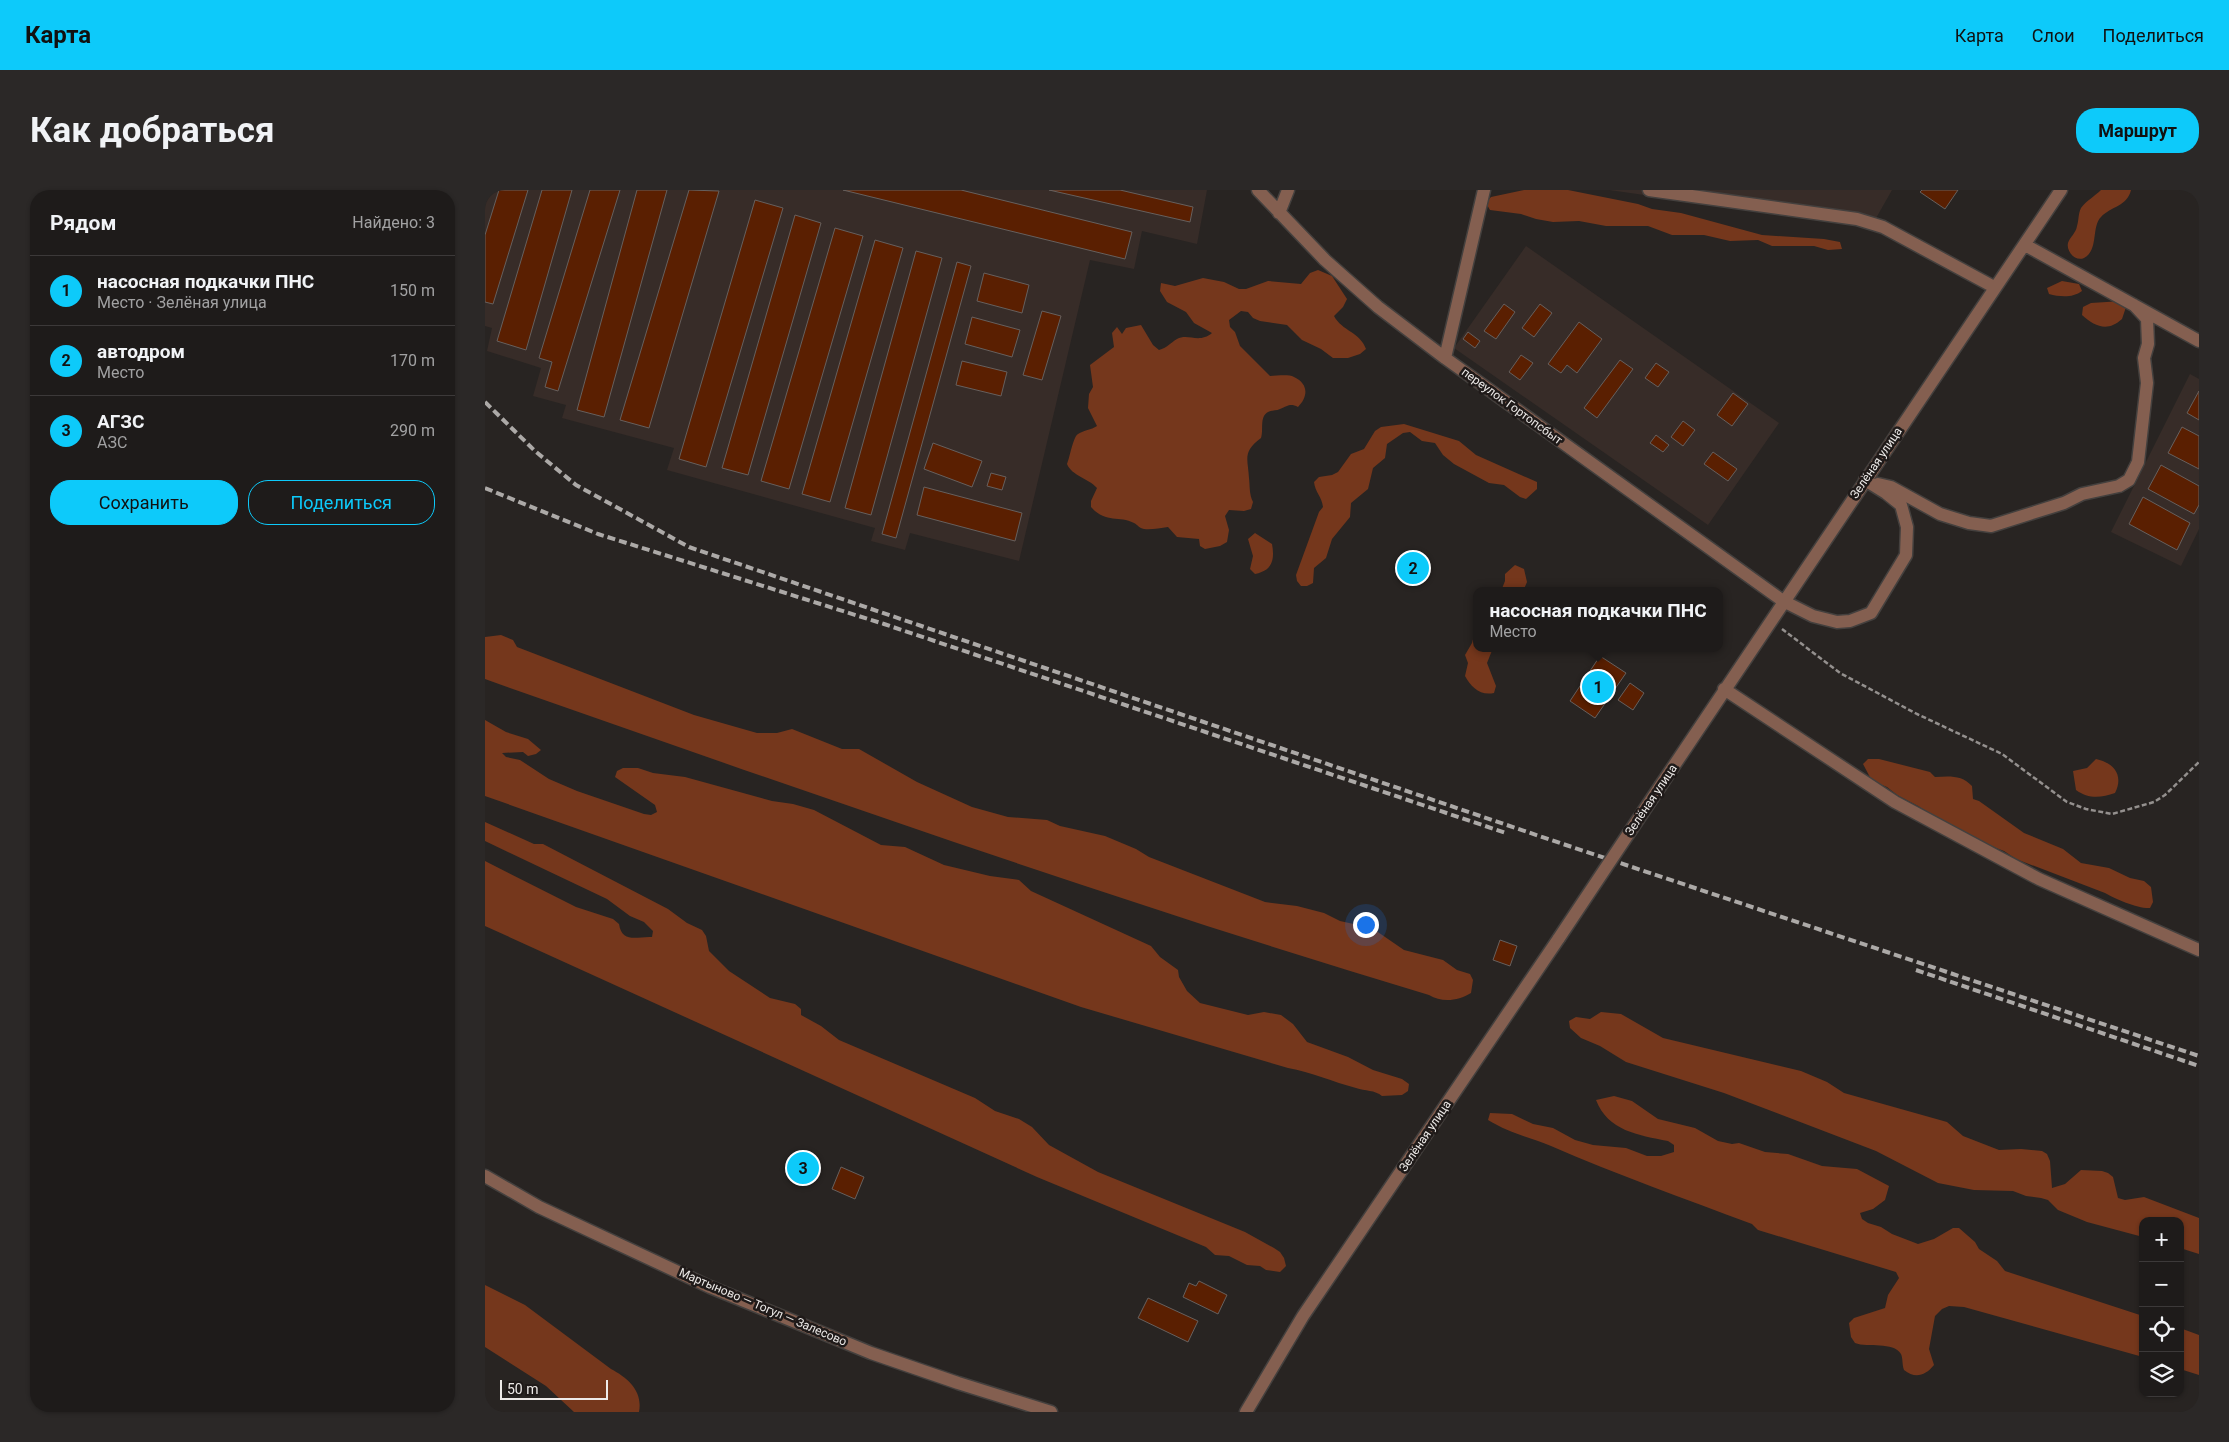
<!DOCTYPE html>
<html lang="ru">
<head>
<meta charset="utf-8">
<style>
  body { margin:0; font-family:Roboto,sans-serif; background:#2b2827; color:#f1f3f6 }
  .controls { position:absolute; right:15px; bottom:15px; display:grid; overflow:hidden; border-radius:10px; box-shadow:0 1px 4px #0004 }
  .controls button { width:45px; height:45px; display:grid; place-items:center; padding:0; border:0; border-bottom:1px solid #3c3939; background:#1e1b1a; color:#f1f3f6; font:25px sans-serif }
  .scale { position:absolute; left:15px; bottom:12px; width:108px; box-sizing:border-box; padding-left:5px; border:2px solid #edeae8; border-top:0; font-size:14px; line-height:18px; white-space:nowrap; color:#edeae8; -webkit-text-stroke:4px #1f1a19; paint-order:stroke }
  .you { position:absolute; left:880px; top:734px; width:18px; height:18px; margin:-12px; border:4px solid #fff; border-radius:50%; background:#1a73e8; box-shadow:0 0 0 8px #1a73e833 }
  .badge { display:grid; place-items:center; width:32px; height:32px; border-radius:50%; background:#0dcafa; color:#111; font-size:16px; font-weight:700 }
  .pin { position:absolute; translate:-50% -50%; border:2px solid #fff; box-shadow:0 1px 5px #0006 }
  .popup { position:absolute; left:988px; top:397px; width:250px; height:65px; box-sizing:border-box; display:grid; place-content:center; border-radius:10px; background:#1e1b1a; filter:drop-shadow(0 1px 4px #0005); font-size:16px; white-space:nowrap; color:#a1a1a2 }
  .popup b { font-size:19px; color:#f1f3f6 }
  .popup::after { content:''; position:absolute; left:50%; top:100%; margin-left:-10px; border:10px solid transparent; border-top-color:#1e1b1a }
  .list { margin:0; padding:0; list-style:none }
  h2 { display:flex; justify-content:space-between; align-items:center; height:65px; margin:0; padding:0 20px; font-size:21px }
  h2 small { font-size:16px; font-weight:400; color:#a1a1a2 }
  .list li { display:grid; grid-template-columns:32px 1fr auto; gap:15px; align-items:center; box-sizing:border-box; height:70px; padding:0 20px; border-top:1px solid #3c3939 }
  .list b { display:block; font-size:19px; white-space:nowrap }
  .list p { margin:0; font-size:16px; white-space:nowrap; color:#a1a1a2 }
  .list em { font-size:16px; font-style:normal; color:#a1a1a2 }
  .actions { display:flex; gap:10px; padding:15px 20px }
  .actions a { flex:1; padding:11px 0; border:1px solid #0dcafa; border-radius:20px; text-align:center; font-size:18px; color:#0dcafa }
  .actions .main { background:#0dcafa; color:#111 }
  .icon { flex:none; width:28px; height:28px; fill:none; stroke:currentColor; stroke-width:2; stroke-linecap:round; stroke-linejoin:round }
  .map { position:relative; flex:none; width:1714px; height:1222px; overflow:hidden; border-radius:20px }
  header { display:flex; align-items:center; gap:30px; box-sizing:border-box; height:70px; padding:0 25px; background:#0dcafa; color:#111 }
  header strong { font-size:24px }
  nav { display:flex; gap:28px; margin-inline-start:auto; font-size:18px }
  .intro { display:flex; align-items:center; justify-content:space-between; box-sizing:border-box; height:120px; padding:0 30px }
  h1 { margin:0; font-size:35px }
  .button { padding:12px 22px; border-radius:20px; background:#0dcafa; color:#111; font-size:18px; font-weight:700 }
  main { display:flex; gap:30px; padding:0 30px }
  aside { flex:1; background:#1e1b1a; border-radius:20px; box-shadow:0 1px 4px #0004 }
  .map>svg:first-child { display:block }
</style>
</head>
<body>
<header>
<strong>Карта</strong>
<nav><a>Карта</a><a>Слои</a><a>Поделиться</a></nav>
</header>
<div class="intro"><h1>Как добраться</h1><a class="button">Маршрут</a></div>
<main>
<aside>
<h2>Рядом<small>Найдено: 3</small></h2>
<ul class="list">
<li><span class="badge">1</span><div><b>насосная подкачки ПНС</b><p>Место · Зелёная улица</p></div><em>150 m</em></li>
<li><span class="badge">2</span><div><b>автодром</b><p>Место</p></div><em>170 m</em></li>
<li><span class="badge">3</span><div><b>АГЗС</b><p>АЗС</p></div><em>290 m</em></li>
</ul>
<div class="actions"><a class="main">Сохранить</a><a>Поделиться</a></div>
</aside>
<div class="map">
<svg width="1714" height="1222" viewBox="0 0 1714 1222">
  <rect width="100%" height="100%" fill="#282422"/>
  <path fill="#372c28" d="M0 0H722L712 54 657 41 649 79 605 70 534 371 425 343 420 360 386 351 390 338 182 280 189 258 77 228 81 215 48 206 56 178 2 161 7 138 0 136Z
    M1124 0H1407L1386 37Z
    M1041 56 1294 233 1223 335 969 158Z
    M1705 184 1714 189V339L1696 376 1626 342Z"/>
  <path fill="#75371c" d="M1039 0H1083L1153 14 1167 19 1196 23 1277 45 1339 49 1355 52 1357 59 1343 60 1329 56H1287L1273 50 1245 51 1219 45H1187L1163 36H1121L1094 31 1068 32 1051 29 1036 24 1005 20 1001 13 1006 7Z
    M1616 0H1646C1642 17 1626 16 1616 27 1606 37 1614 60 1599 68 1590 72 1581 61 1583 53 1585 47 1591 43 1592 36 1594 30 1593 24 1596 18 1601 11 1610 6 1616 0Z
    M833 80 847 86 862 109 858 117 849 126C857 141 875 142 881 159L875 164 863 168H848L836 159 817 150 802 135 775 131 768 128 763 122 756 121 744 130 745 137 750 142 755 156 785 186C792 186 803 184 809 187 824 194 823 207 813 217 805 213 803 216 795 219 791 221 786 220 783 222 774 227 779 240 776 248 757 262 763 269 764 288 765 296 764 304 768 312L766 319 759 321 744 320 740 326 744 340 742 352 735 356 720 359 715 356 714 349 692 347 683 337C675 338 666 340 659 339 654 338 653 335 649 333 634 325 621 334 606 317V311L612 298C603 288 587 286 582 274 585 267 588 247 593 244 599 240 606 240 612 236L603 218 604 204 608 197 605 175 629 157 627 143 632 137 637 144 641 138 656 135 668 155 674 160C682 158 685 153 692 149 703 143 714 154 727 143L709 133 701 122 682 112 675 101 676 93 690 96 718 88 739 92 754 99H761L783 91 816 94 825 83Z
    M1577 91 1594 94 1597 101C1588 108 1575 107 1564 104L1562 98Z
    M1637 111 1641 117 1637 129C1623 142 1610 137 1597 125L1598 117 1606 113Z
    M919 234 974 251 991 265 1052 292V299L1041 309 1035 307 1019 295 1004 293 969 274 958 265 950 253 937 251 925 242 918 243 902 254 900 268 888 278 883 299 866 313 865 327 847 349 841 368 829 378 828 393 822 396H816L812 391 811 385 834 322 838 317C837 307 830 302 829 292L834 287 847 285 853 282 866 264 879 259 890 241 896 237Z
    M770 343 787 354C790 370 787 381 770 384L765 379 768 366 763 349Z
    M1030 375 1039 379 1042 392 1039 399 1016 401 1020 391V384Z
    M992 434V458H1008L1002 473 1011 496 1009 503C995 506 986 497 980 486L983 473 980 465 987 453Z
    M16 445 28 450 32 457 209 525 272 543H292L307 539 357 559H374L432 592 487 617 523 627 562 630 575 636 620 646 651 659 664 667 780 712 812 716 839 723 855 731 887 738 919 760 958 770 972 780 985 784 988 790 986 803C973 811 957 813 944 805 635 712 330 605 25 498L0 489V447Z
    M0 530 21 542 43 549 56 560 51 564 43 566 38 562 17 563 21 567 35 570 64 589 92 601 159 624 166 625 172 622 170 615 130 587 132 581 138 578H153L168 583 200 587 287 611 308 614 329 620 396 655 420 657 459 675 505 686 534 690 546 701 666 756 675 767 693 780 694 787 702 801 715 813 763 825 779 822 796 825 808 834 822 852 863 867 888 880 917 889 924 894 923 901 917 905 897 906C890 900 880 901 871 898 848 892 826 882 803 878L596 817 0 606Z
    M1383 569H1394L1445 582 1450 587C1465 586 1477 585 1487 596L1488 609 1494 611 1539 643 1578 659 1596 673 1624 678 1645 688 1659 691 1666 697 1668 712 1665 718C1654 719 1630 709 1620 703L1531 669 1519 661 1479 646 1433 616 1412 605 1402 597 1387 591 1378 574Z
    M1611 569C1629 573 1639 585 1630 603 1616 608 1603 609 1591 600L1588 581 1602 578Z
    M0 632 49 654H58L183 719 202 733 217 740 221 746 224 761 244 781 285 808 310 814 316 819V825L336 836 354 850 490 908 510 921 534 929 547 937 564 955 613 982 760 1042 789 1058 795 1062 799 1068 801 1076 795 1082 781 1080 775 1076 762 1075 744 1066 730 1065 721 1057 552 987 0 736V671L91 717 128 729 134 734C137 754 153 746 167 747L168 741 159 732 145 726 122 709 0 651Z
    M1116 822 1136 824 1178 848 1316 881 1342 892 1359 903 1462 932 1478 946 1514 960 1536 959 1557 961 1562 964 1565 971 1567 998 1580 994 1596 980 1617 981 1623 983 1628 987 1633 1008 1640 1010 1659 1007 1714 1028V1064L1695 1058V1031H1658V1047L1602 1032 1573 1020 1563 1010 1556 1008 1541 1006 1528 1001 1489 1000 1453 993 1391 961 1239 903 1141 872 1115 856 1096 848 1085 838 1084 831 1091 827 1105 829Z
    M1129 906 1147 911 1173 929 1210 938 1233 951 1247 954 1254 953 1280 962 1303 964 1337 976 1372 979 1404 996 1400 1010 1388 1019 1375 1023 1377 1029 1383 1033 1396 1037 1407 1044 1433 1054 1449 1049 1468 1038H1474L1490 1052 1494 1059 1512 1071 1520 1081 1658 1126V1167L1479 1117 1464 1116 1457 1119 1450 1126 1444 1159 1449 1175C1440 1186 1430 1189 1419 1180 1417 1175 1418 1168 1416 1164 1408 1151 1383 1158 1370 1153L1366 1147 1364 1133 1369 1128 1400 1118 1403 1105 1414 1088 1411 1082 1273 1040 1267 1034C1200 1009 1133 985 1066 956 1044 947 1024 943 1003 930L1005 923 1027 924 1048 934 1068 938 1090 950 1108 955 1141 958 1162 966H1176L1189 962V955L1183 951C1153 945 1123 941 1111 910Z
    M0 1095 40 1115 126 1179C143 1188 158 1201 154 1222H89L61 1196 0 1157Z
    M1695 1138 1714 1145V1185L1695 1179Z"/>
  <path fill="#5a1f01" stroke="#66605e" d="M14 0H43L8 114 0 112V45Z
    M57 0H87L41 160 12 151Z
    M105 0H135L73 201 60 197 67 172 54 168Z
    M152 0H182L119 227 92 220Z
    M204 0 234 1 164 238 135 230Z
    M358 0H476L647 42 640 69Z
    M564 0H635L708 17 705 32Z
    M1437 0H1473L1460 19 1435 2Z
    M270 10 298 18 221 277 194 269Z
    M310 25 336 33 263 285 237 278Z
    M350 38 378 46 304 299 276 291Z
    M390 50 418 58 345 312 317 304Z
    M431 61 457 68 386 325 360 318Z
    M472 72 486 76 411 348 397 344Z
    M499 83 544 95 537 123 492 111Z
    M1019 114 1030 122 1011 149 999 141Z
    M1055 114 1067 123 1049 147 1037 138Z
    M557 121 576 126 557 190 538 185Z
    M487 127 535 140 527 167 480 154Z
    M1094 132 1117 149 1092 183 1082 175 1076 183 1063 174Z
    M983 142 995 151 990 158 978 149Z
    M1036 165 1048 173 1035 190 1024 182Z
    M1135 170 1148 179 1112 228 1099 218Z
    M477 171 522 182 516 206 471 195Z
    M1171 173 1184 182 1173 197 1160 188Z
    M1714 201V230L1702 223Z
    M1248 203 1263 214 1247 236 1232 225Z
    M1198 231 1210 240 1198 256 1186 247Z
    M1697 237 1714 246V279L1683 263Z
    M1171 245 1184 255 1178 262 1165 253Z
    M448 253 497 271 487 297 439 279Z
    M1228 262 1252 279 1243 291 1219 274Z
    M1676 275 1714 296V315L1709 324 1663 299Z
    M506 283 521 287 517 300 502 296Z
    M439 297 537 323 530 351 432 325Z
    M1658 307 1705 333 1692 360 1644 334Z
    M1115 466 1141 483 1110 528 1085 511Z
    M1145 493 1159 503 1148 520 1133 510Z
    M1015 750 1032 756 1025 776 1008 770Z
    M307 965 326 973 321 986 301 978Z
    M356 977 379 987 370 1009 347 999Z
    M714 1091 742 1105 733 1124 698 1107 704 1093 711 1096Z
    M663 1108 713 1131 703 1152 653 1128Z"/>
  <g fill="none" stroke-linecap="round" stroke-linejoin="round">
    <defs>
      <path id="minor" d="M773 0 840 70 893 117 960 168 1298 411 1328 426 1352 432 1365 431 1386 423 1421 365 1422 337 1416 315 1401 303 1380 290
        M1164 0 1372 29 1398 37 1509 97
        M794 23 803 0
        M1540 55 1714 151
        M960 168 999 0
        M1393 294 1406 297 1455 324 1484 333 1506 336 1579 313 1597 304 1634 296 1644 290 1653 272 1662 193 1659 168 1663 154 1662 129 1649 115
        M1239 499 1410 612 1554 689 1714 760
        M1176 595 1576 0
        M0 986 54 1017 225 1097 386 1163 473 1193 566 1222
        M761 1222 818 1126 1074 748"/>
    </defs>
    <use href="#minor" stroke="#44403e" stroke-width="15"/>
    <path stroke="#94908e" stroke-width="2.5" stroke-dasharray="5 2.5" stroke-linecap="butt" d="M1297 439 1355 483 1432 524 1517 564 1582 612 1601 619 1627 624 1669 612 1680 605 1714 572"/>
    <use href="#minor" stroke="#845f50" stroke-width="12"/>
    <path stroke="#aca9a7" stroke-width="4" stroke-dasharray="8 4" stroke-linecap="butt" d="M0 212 50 261 91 295 204 357 1066 650 1714 866
      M0 298 113 344 399 434 1021 643
      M1431 780 1714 876"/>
    <defs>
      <path id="minor-bridge" d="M1074 748 1176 595"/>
    </defs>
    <use href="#minor-bridge" stroke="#44403e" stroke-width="15" stroke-linecap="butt"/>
    <use href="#minor-bridge" stroke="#845f50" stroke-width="12"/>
  </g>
  <g text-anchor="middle" stroke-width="5" stroke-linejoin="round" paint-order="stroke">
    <g font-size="12" fill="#edeae8" stroke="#1f1a19">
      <text transform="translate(1027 216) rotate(36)" y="4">переулок Гортопсбыт</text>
      <text transform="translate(1391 273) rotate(-56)" y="4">Зелёная улица</text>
      <text transform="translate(1166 610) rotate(-56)" y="4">Зелёная улица</text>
      <text transform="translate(940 946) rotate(-56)" y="4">Зелёная улица</text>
      <text transform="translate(278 1117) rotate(23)" y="4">Мартыново — Тогул — Залесово</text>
    </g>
  </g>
</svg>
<div class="controls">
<button>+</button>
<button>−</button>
<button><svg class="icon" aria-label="locate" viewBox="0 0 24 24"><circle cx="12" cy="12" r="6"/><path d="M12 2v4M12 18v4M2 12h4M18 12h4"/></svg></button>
<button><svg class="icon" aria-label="layers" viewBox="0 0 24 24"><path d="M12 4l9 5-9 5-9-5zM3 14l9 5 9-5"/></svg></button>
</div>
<div class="scale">50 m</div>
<div class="you"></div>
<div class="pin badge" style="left:1113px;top:497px">1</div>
<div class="popup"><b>насосная подкачки ПНС</b>Место</div>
<div class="pin badge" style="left:928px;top:378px">2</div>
<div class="pin badge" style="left:318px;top:978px">3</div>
</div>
</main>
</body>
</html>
